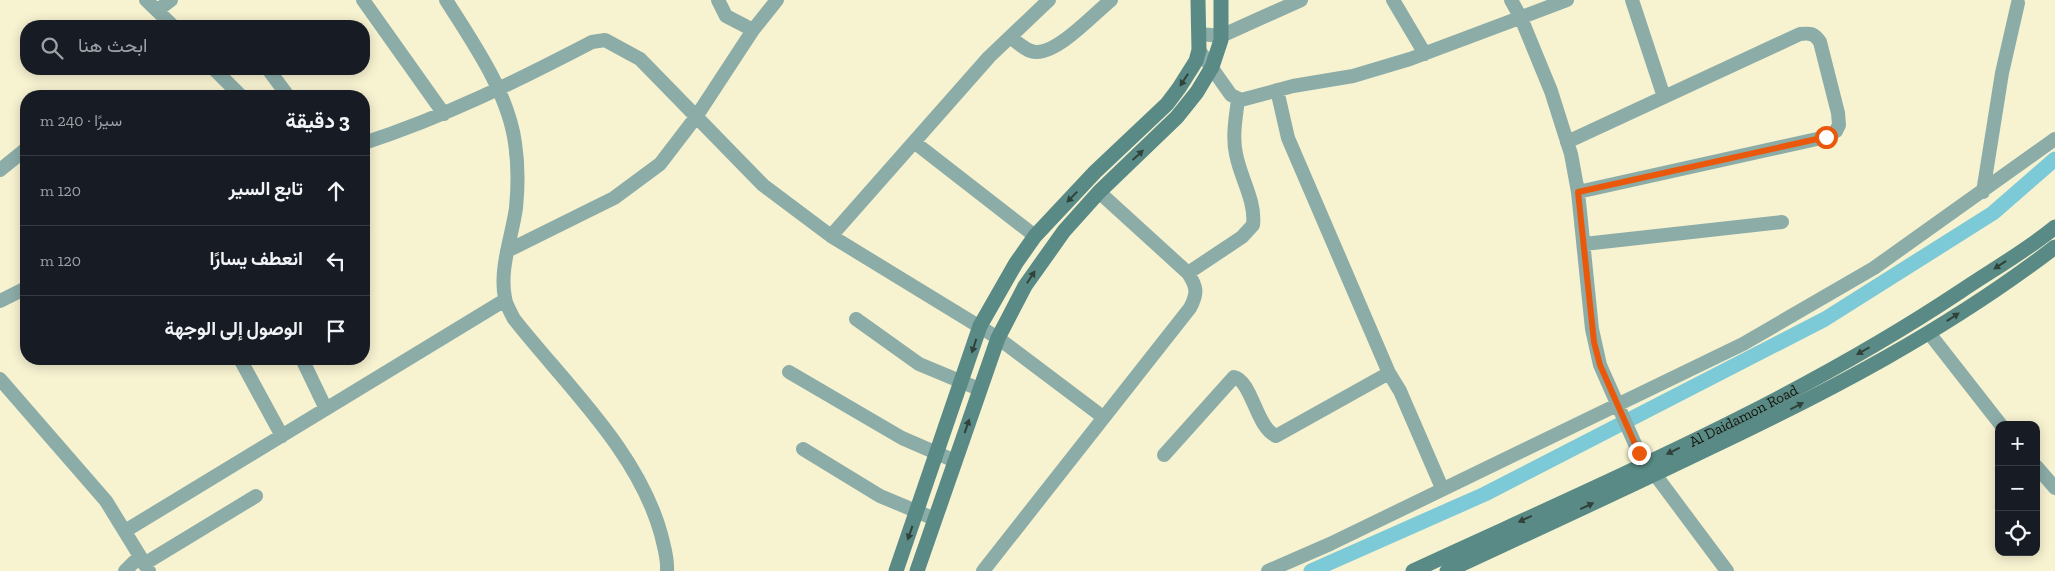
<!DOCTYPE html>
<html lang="ar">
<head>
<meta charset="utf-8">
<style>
  body { margin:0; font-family:"Zilla Slab",Vazirmatn,serif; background:#242831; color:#f1f3f6; direction:rtl }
  .controls { position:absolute; right:15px; bottom:15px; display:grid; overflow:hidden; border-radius:10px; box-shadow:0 2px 12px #0003 }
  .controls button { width:45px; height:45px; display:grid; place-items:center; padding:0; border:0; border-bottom:1px solid #363941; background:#171b24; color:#f1f3f6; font:25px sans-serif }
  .stop { position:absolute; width:15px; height:15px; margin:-11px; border:4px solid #ea580c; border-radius:50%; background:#fff }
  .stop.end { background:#ea580c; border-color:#fff; box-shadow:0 1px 5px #0008 }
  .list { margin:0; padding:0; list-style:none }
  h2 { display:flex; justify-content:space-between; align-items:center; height:65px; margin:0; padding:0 20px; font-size:21px }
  h2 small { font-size:16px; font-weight:400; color:#9ea1a6 }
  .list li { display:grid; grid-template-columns:32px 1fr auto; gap:15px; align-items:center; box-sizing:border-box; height:70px; padding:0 20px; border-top:1px solid #363941 }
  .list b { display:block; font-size:19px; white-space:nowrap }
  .list em { font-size:16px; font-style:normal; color:#9ea1a6 }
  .icon { flex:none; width:28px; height:28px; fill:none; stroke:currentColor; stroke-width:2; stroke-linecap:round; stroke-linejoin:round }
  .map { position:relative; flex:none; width:2055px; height:571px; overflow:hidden; direction:ltr }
  .search { position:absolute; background:#171b24; box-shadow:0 2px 12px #0003; left:20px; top:20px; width:350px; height:55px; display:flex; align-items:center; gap:12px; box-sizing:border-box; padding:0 18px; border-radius:20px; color:#9ea1a6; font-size:19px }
  .panel { position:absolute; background:#171b24; box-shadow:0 2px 12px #0003; left:20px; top:90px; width:350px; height:275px; border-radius:20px; direction:rtl }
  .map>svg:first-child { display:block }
</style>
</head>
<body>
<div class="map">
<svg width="2055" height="571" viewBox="0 0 2055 571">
  <rect width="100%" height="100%" fill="#f7f2d0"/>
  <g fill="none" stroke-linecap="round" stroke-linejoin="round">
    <path stroke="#7cc9d8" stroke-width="15" d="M1311 571 1485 494 1825 319 1993 213 2055 159"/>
    <path stroke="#8caca8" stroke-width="14" d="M146 0 173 26
      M363 0 444 114
      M446 0C473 43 508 92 515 143 518 163 518 188 516 208 512 237 499 269 505 298 506 305 511 313 514 319 566 385 638 451 661 534 664 547 668 558 667 571
      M718 0 726 16 753 30
      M1393 0 1425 54
      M1511 0 1521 18 1551 91 1571 154 1578 192 1592 329 1600 365 1639 453 1727 571
      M1632 0 1664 97
      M158 10 171 0
      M1200 34 1221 36 1301 0
      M1010 37C1017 42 1028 53 1037 52 1059 52 1094 14 1111 0
      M1199 50 1231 95 1241 100 1293 86 1353 76 1410 59 1567 0
      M214 69 241 96
      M268 69 288 96
      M1277 90 1288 138 1389 373
      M914 142 1035 236
      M1567 142 1800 34C1810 33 1814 33 1820 42L1838 113 1839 125 1836 131 1826 137 1578 192
      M364 143C444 117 517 81 592 42L605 40 640 59 763 185 831 236 998 338 1103 417
      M0 170 26 149
      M1983 192 2002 73 2018 3
      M831 236 989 57 1049 0
      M1584 244 1782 222
      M507 251 614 198 660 164 696 117 753 30 777 0
      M1188 273 1242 237 1253 225C1256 201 1240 177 1236 154 1232 136 1236 117 1238 99
      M0 301 26 288
      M856 319 919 364 979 389
      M1929 333 2001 425
      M240 359 282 436
      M302 359 326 409
      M789 372 902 438 955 461
      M0 379 106 501 149 571
      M803 449 880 496 935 519
      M1164 455 1234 377C1252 381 1256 427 1276 436L1389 373 1400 391 1442 488
      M2036 466 2055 488
      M125 531 505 300
      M144 564 256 496
      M125 571 139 557
      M983 571 1190 308C1198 293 1197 287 1188 273L1099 192
      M1268 571 1330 544 1743 344 1874 268 2055 139"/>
    <g stroke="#598a86" stroke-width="15">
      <path d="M896 571 980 326 1016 263 1035 236 1095 172 1167 104 1179 88 1196 61 1199 50 1198 0"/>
      <path d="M917 571 998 338 1025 286 1064 231 1099 192 1177 117 1197 92 1212 67 1221 40V0"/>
      <path id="s1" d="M1413 571C1599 485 1790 405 1961 291 1992 270 2026 251 2055 227"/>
      <path d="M1447 571C1533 531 1618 492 1703 451 1826 393 1947 330 2055 247"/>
    </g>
  </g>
  <defs><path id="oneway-solid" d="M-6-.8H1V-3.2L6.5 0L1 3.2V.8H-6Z" transform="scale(1.25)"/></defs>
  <g fill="#30433a">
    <use href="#oneway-solid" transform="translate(1184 80) rotate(123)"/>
    <use href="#oneway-solid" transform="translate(1138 155) rotate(-43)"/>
    <use href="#oneway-solid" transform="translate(1072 197) rotate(134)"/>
    <use href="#oneway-solid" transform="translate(2000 265) rotate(146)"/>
    <use href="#oneway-solid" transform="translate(1031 277) rotate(-57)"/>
    <use href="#oneway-solid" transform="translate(1953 317) rotate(-33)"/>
    <use href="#oneway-solid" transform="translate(974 346) rotate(108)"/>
    <use href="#oneway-solid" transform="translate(1863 351) rotate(150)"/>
    <use href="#oneway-solid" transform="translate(1797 406) rotate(-27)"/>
    <use href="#oneway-solid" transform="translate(967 426) rotate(-71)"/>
    <use href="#oneway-solid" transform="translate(1673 451) rotate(154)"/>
    <use href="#oneway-solid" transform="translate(1587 506) rotate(-25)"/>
    <use href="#oneway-solid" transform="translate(1525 519) rotate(155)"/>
    <use href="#oneway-solid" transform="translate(910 533) rotate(109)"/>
  </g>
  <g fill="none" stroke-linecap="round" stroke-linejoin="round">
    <path stroke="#ea580c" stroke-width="6" d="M1639 453 1600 365 1594 342 1578 192 1826 137"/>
  </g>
  <g text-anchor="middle" stroke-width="4" stroke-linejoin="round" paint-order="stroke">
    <g font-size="15" fill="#151307" stroke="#fffef7">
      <text dy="5" stroke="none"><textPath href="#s1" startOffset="365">Al Daidamon Road</textPath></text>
    </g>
  </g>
</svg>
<div class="controls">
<button>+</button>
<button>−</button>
<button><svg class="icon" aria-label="locate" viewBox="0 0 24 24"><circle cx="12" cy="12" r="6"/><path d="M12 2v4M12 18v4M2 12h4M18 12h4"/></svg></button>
</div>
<div class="stop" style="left:1826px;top:137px"></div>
<div class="stop end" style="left:1639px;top:453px"></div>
<div class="search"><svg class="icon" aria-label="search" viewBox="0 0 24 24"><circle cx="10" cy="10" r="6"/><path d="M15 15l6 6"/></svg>ابحث هنا</div>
<section class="panel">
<h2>3 دقيقة<small>سيرًا · 240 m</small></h2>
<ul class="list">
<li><svg class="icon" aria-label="ahead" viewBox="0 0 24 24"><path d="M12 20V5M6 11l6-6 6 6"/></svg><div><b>تابع السير</b></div><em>120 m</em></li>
<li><svg class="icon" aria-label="left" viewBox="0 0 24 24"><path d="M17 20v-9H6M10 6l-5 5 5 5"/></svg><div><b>انعطف يسارًا</b></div><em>120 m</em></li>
<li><svg class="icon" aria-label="arrive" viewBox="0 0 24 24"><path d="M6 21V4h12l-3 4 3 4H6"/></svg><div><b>الوصول إلى الوجهة</b></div></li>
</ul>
</section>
</div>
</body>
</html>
